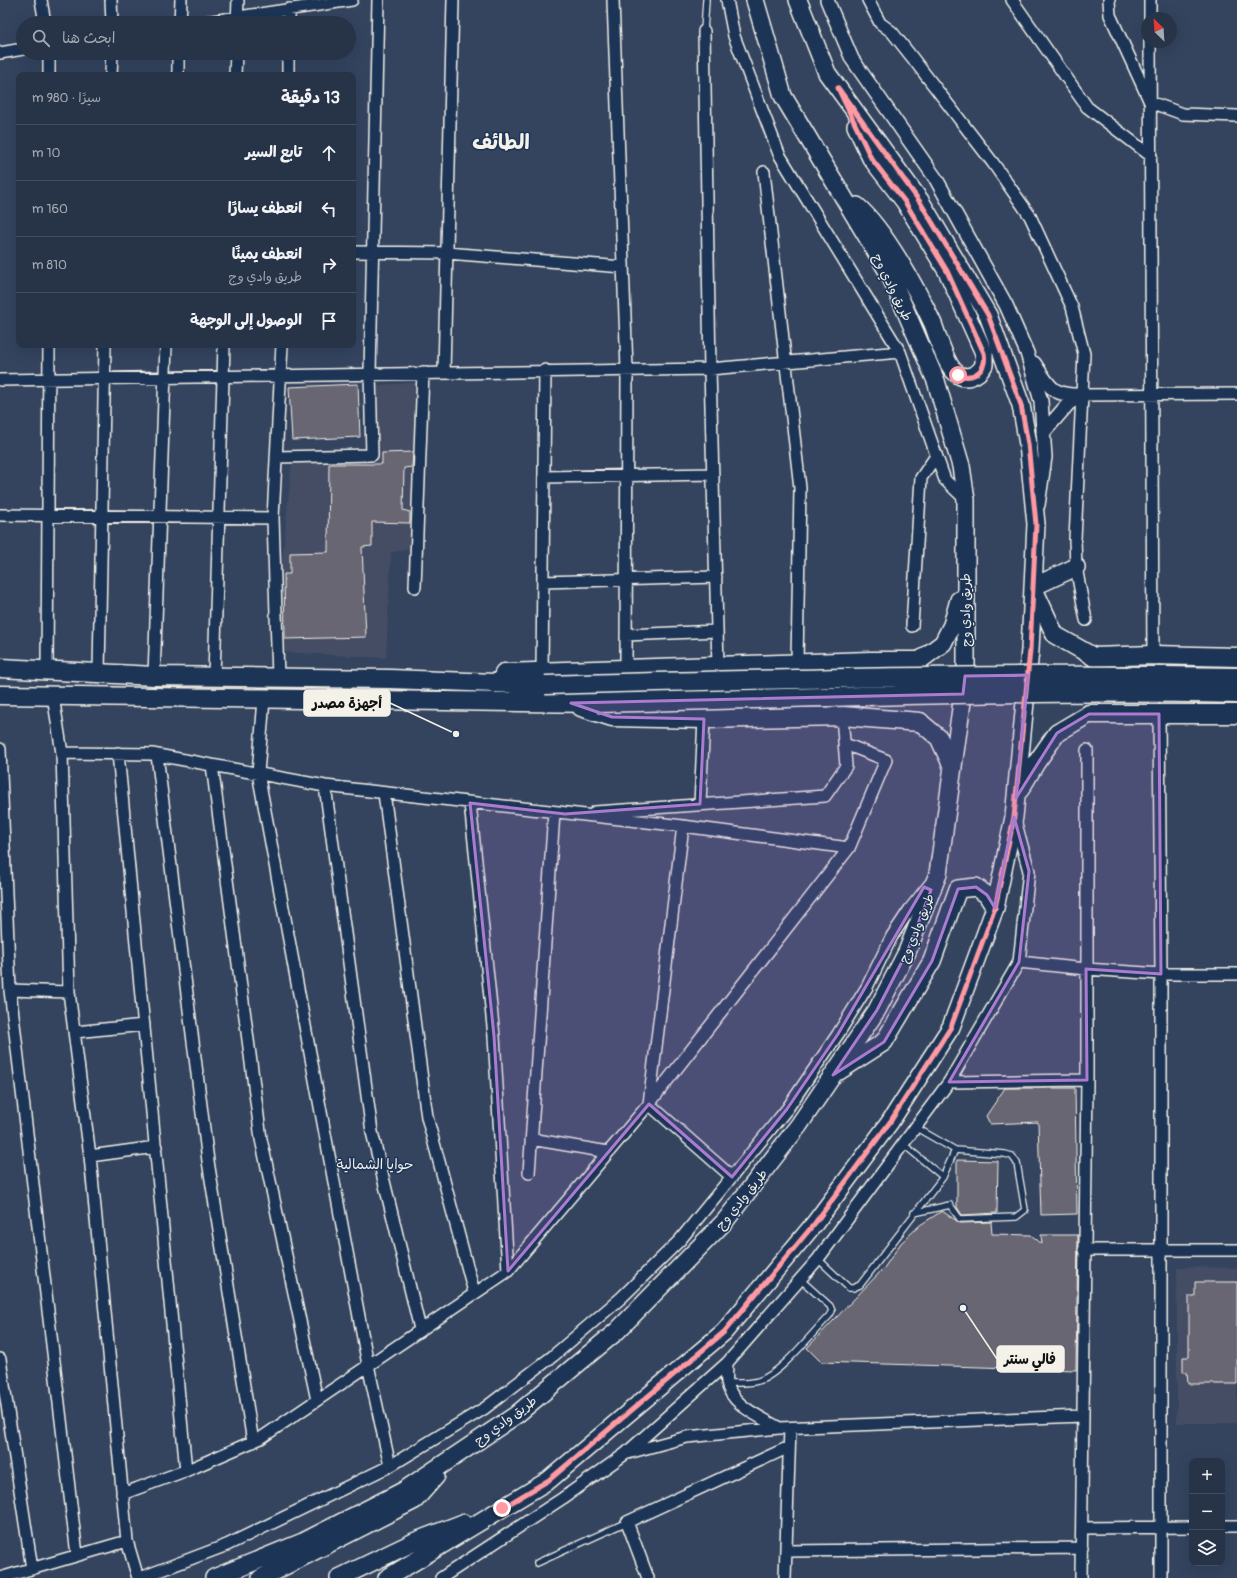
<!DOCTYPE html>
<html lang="ar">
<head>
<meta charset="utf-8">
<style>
  body { margin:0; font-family:Pangolin,"Playpen Sans Arabic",sans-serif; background:#333f52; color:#f1f3f6; direction:rtl }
  .controls { position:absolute; right:12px; bottom:12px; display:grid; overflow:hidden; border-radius:8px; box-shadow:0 4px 16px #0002 }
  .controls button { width:36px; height:36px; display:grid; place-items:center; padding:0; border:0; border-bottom:1px solid #434e60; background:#273347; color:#f1f3f6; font:20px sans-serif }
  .compass { position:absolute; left:1141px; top:12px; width:36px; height:36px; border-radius:50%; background:#273347; box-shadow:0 4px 16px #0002; rotate:335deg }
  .stop { position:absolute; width:12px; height:12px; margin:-9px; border:3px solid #ff9aa2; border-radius:50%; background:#fff }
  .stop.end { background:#ff9aa2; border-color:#fff; box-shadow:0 1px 4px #0008 }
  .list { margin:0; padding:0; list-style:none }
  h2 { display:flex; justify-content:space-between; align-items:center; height:52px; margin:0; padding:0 16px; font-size:17px }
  h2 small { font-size:13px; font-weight:400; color:#a4aab4 }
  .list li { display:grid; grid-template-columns:26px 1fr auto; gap:12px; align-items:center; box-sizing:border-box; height:56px; padding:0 16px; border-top:1px solid #434e60 }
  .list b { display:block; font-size:15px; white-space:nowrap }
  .list p { margin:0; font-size:13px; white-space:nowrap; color:#a4aab4 }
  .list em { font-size:13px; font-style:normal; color:#a4aab4 }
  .icon { flex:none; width:22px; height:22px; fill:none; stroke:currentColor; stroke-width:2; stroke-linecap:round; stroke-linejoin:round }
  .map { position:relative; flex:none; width:1237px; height:1578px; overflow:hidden; direction:ltr }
  .search { position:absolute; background:#273347; box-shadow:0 4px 16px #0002; left:16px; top:16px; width:340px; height:44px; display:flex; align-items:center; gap:10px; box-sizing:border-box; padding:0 14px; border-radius:22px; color:#a4aab4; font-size:15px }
  .panel { position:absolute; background:#273347; box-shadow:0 4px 16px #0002; left:16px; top:72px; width:340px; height:276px; border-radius:8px; direction:rtl }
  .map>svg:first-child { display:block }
</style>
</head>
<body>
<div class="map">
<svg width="1237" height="1578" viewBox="0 0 1237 1578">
  <rect width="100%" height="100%" fill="#34445f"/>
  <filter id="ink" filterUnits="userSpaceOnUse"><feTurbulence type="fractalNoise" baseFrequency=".025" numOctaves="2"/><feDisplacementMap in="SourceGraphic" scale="8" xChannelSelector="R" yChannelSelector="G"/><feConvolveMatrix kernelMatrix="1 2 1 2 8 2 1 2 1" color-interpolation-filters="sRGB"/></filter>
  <g filter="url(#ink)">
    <path fill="#444e65" d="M416 383 413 549 391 552 386 658 281 652 282 563 292 463 376 460 378 385Z
      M1177 1267 1237 1268V1423H1177Z"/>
    <path fill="#686672" stroke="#f4f1e8" d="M358 384 360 437 292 440 289 387Z
      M413 452 412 467 404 468 403 510 410 512V523L372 522V546L362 547 366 637 285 639 284 574H290V553L328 552 329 464H382V453Z
      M1005 1088H1075L1077 1214 1041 1215 1038 1122 990 1124 986 1116Z
      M957 1160 998 1161 997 1213 962 1215 957 1207Z
      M942 1211 960 1223 991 1222 992 1234 1031 1235 1042 1244 1041 1235H1078L1076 1370 821 1362 807 1348 884 1268 901 1243 920 1225Z
      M1195 1282H1237V1384H1188L1187 1372H1183V1357H1189V1296H1195Z"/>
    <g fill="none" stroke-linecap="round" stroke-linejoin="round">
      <defs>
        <path id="service" d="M704 31 706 0
          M903 1144 943 1177
          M914 1213 950 1205 960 1219 1016 1217 1025 1210 1017 1163 1012 1156 1005 1154 955 1150
          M818 1259 849 1288H853L860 1285 943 1177 955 1150 915 1127
          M727 1383C737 1383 749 1384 758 1381 780 1375 812 1333 829 1316L832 1311 830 1306 800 1279
          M537 1563 627 1522"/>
        <path id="minor" d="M41 0 45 23
          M111 0 112 23
          M613 0 627 369 626 669
          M727 0 734 36 779 154 900 352 945 480 966 500
          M868 0 880 23 892 32 911 56 993 163 1030 216 1072 307 1084 354 1075 539 1076 567 1086 620
          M1012 0 1087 107 1151 156
          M1109 0 1110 15 1150 102 1183 114 1237 116
          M1150 0V18
          M180 23 181 0
          M199 23 352 0
          M237 23 238 0
          M289 23V9
          M704 31 710 369 718 666
          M1150 42 1153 655
          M0 53 23 49
          M49 75V53
          M111 75 112 53
          M178 75V53
          M235 75 236 53
          M288 75V53
          M764 172 800 488 797 663
          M353 252 447 253 623 267
          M444 372 453 0
          M0 380 710 369 900 352
          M1083 395 1237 394
          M276 457 372 455 370 373 378 0
          M544 477 713 474
          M0 515 273 518
          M543 582 716 577
          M415 587 423 372
          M912 626 921 478 936 456
          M626 635 717 631
          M47 670 49 345
          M542 671 545 370
          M99 672 105 345
          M154 676 166 345
          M214 677 224 345
          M278 678 273 518 282 345
          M264 699 258 773 368 1365 390 1466
          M1159 714 1161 974V1578
          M0 749 10 990 77 1555
          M62 753 152 754 325 786 683 826 849 848
          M118 753 186 1471
          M157 755 208 1161 253 1442
          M212 765 261 1139 317 1400
          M325 786 372 1132 420 1329
          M384 793 427 1117 474 1292
          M470 803 494 1036 508 1271
          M700 804 704 719
          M595 812 825 796 846 766 842 716
          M683 826 649 1104 732 1177
          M1019 962 1086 969 1161 974H1237
          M10 990 69 992
          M75 1032 144 1025
          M949 1082 1087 1080
          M531 1139 608 1152
          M90 1156 156 1147
          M529 1173 554 813
          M1084 1250H1237
          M0 1359 32 1569
          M727 1363C727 1370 726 1376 727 1382 730 1405 761 1417 779 1428
          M628 1453 687 1437 779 1428 1083 1416
          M122 1494 190 1469 261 1438 508 1271 649 1104 849 848 886 760 845 744
          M1222 1526H1237
          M1082 1528 1192 1527
          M127 1541 138 1578
          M786 1551 1082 1548
          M0 1578 127 1541 90 1156 69 992 62 753 53 696
          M140 1578 227 1545 390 1466 485 1408 553 1356 621 1298 680 1240 787 1109 838 1034 867 987 892 936 910 909 930 884
          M441 1578 563 1498 625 1454 727 1363 818 1259 949 1082 1019 962 1029 871 1015 820
          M648 1578 627 1522 789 1447
          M785 1578 790 1428
          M1081 1578 1087 1080V750"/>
        <path id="tertiary" d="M827 0 852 59 936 179 1006 305 1027 353 1041 401 1045 457 1038 505
          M1034 363C1050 387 1051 396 1083 395
          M1043 433 1069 403 1083 395"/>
        <path id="primary" d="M856 126 871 158 905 202 947 271 984 353V365C978 376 964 382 954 371 945 362 938 337 933 324 918 291 884 229 857 206
          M1076 567 1033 587 1055 635 1094 657
          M919 661 943 643 952 625 959 600
          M920 722 939 738 953 768
          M1020 790 1036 763 1057 733 1089 714
          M839 1071 884 1042 932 961 958 889 976 887 987 895 995 908
          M214 1578 303 1542 403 1491 516 1415 617 1331 725 1221 799 1125 877 1010 907 952 938 874 966 673V500L961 466 936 381 890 275 783 96 755 0
          M261 1578 415 1500 436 1476
          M339 1578 416 1541 463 1523
          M387 1578 549 1480 724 1332 815 1223 890 1122 951 1027 995 908 1014 817 1030 650 1036 524 1028 444 1021 405 988 315 921 202 827 73 798 0"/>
        <path id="trunk" d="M1094 657 1153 655 1237 657
          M0 668 154 676 390 679 545 685
          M504 673 870 661H919
          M0 695 597 703
          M581 707 612 717 704 719 842 716 920 722
          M1089 714H1237"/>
      </defs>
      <use href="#service" stroke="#f4f1e8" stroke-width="8"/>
      <use href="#minor" stroke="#f4f1e8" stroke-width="14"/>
      <use href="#tertiary" stroke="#f4f1e8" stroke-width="16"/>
      <use href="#primary" stroke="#f4f1e8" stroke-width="20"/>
      <use href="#trunk" stroke="#f4f1e8" stroke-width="21"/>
      <use href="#service" stroke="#1d3557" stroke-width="5.5"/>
      <use href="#minor" stroke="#1d3557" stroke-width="11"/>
      <use href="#tertiary" stroke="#1d3557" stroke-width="13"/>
      <use href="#primary" stroke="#1d3557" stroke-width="17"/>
      <use href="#trunk" stroke="#1d3557" stroke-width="18"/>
      <defs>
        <path id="trunk-bridge" d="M545 685C776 679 1006 673 1237 677
          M597 703C810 698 1024 689 1237 694"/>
      </defs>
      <use href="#trunk-bridge" stroke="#f4f1e8" stroke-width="21" stroke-linecap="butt"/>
      <use href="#trunk-bridge" stroke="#1d3557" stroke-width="18"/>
    </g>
  </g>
  <g fill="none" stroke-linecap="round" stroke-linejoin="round" filter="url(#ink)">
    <path stroke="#ff9aa2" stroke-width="5" d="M502 1508 549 1480 724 1332 815 1223 890 1122 951 1027 995 908 1014 817 1030 650 1036 524 1028 444 1021 405 988 315 920 202 838 88 871 158 905 202 947 271 984 353C987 370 975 380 958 375"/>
  </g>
  <path fill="#ab7bcf" fill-opacity="0.2" stroke="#ab7bcf" stroke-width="3" stroke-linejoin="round" d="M1028 675 1016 798 1057 733 1089 714H1159L1161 974 1086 969 1087 1080 949 1082 1019 962 1029 871 1014 817 995 908 987 895 976 887 958 889 932 961 884 1042 833 1075 877 1010 907 952 931 890 924 887 838 1034 787 1109 732 1177 649 1104 508 1271 494 1036 470 803 565 814 700 804 704 719 612 717 571 703 963 694 965 676Z"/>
  <g text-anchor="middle" stroke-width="3" stroke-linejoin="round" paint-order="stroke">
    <g font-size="13" fill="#f4f1e8" stroke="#1d3557">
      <text transform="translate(893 287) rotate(64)" y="5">طريق وادي وج</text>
      <text transform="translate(965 610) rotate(-90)" y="5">طريق وادي وج</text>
      <text transform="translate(916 928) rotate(-68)" y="5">طريق وادي وج</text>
      <text transform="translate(741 1199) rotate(-51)" y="5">طريق وادي وج</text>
      <text transform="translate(505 1420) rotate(-36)" y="5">طريق وادي وج</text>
    </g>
    <g font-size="14" fill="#f4f1e8" stroke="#1d3557">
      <text x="375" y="1169">حوايا الشمالية</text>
    </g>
    <g font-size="21" font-weight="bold" fill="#f4f1e8" stroke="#1d3557">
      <text x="501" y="149">الطائف</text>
    </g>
  </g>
  <path fill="none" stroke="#f4f1e8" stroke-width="1.5" d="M456 734L390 703M963 1308L997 1359"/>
  <g fill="#f4f1e8" stroke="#1d3557" stroke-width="1.5">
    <circle cx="456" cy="734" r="4"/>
    <circle cx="963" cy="1308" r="4"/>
  </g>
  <g fill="#f4f1e8" stroke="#f4f1e8" stroke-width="1.5">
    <rect x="304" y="690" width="86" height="26" rx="4"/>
    <rect x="997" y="1346" width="67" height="26" rx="4"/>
  </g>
  <g font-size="14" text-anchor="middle" font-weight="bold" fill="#111">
    <text x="347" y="708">أجهزة مصدر</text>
    <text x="1030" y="1364">فالي سنتر</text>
  </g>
</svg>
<div class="controls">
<button>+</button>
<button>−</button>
<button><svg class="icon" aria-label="layers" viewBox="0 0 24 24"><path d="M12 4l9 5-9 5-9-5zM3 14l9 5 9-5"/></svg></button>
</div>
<svg class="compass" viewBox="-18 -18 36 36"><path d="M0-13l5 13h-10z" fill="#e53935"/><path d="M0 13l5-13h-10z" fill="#a4aab4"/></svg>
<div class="stop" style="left:958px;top:375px"></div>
<div class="stop end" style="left:502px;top:1508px"></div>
<div class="search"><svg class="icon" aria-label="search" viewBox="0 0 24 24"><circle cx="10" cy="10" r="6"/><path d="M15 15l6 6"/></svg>ابحث هنا</div>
<section class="panel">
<h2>13 دقيقة<small>سيرًا · 980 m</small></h2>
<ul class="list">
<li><svg class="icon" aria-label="ahead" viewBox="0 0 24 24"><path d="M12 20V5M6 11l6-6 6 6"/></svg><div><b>تابع السير</b></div><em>10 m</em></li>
<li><svg class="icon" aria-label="left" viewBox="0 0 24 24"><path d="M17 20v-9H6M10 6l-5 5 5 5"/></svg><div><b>انعطف يسارًا</b></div><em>160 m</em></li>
<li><svg class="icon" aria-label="right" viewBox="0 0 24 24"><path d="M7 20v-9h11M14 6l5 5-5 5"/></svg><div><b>انعطف يمينًا</b><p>طريق وادي وج</p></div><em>810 m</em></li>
<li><svg class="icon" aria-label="arrive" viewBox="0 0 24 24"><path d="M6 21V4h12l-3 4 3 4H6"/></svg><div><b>الوصول إلى الوجهة</b></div></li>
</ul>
</section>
</div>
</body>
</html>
